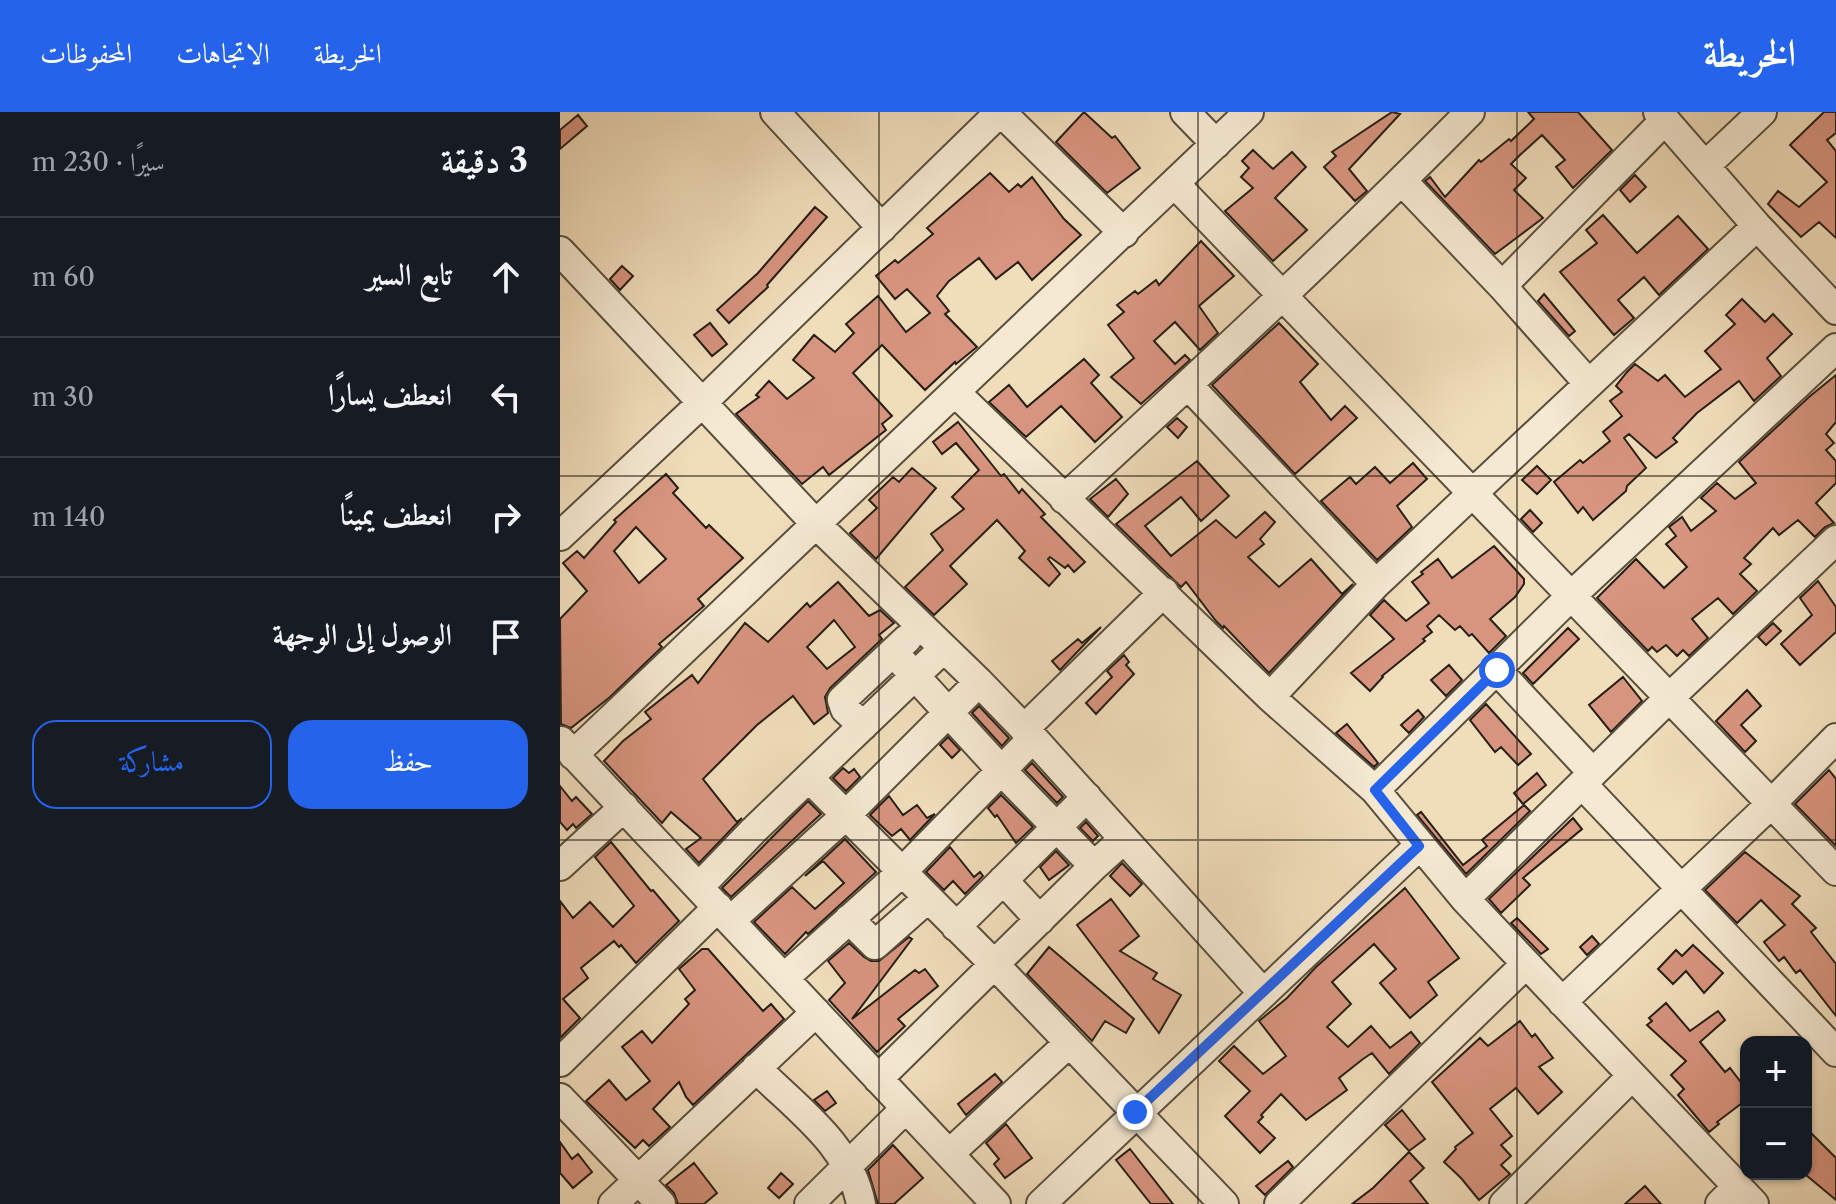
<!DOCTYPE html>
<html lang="ar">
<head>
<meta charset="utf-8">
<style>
  body { margin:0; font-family:"Libre Caslon Text",Amiri,serif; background:#242831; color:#f1f3f6; direction:rtl }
  .controls { position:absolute; right:24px; bottom:24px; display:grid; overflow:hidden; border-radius:16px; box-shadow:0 2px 6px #0004 }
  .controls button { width:72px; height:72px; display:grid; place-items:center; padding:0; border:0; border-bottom:2px solid #363941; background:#171b24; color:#f1f3f6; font:40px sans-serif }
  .stop { position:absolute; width:24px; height:24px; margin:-18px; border:6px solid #2563eb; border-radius:50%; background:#fff }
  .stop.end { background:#2563eb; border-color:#fff; box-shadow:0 2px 8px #0008 }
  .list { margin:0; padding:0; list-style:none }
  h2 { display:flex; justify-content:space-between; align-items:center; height:104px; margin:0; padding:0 32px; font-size:34px }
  h2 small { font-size:26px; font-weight:400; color:#9ea1a6 }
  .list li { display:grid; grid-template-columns:52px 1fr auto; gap:24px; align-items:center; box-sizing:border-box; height:120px; padding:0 32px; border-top:2px solid #363941 }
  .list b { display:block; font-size:30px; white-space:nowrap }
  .list em { font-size:26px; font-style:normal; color:#9ea1a6 }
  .actions { display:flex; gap:16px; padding:24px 32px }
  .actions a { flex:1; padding:18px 0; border:2px solid #2563eb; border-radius:24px; text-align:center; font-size:28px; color:#2563eb }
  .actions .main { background:#2563eb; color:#fff }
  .icon { flex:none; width:44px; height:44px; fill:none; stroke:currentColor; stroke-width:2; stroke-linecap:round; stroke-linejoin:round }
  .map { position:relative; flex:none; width:1276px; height:1092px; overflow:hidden; direction:ltr }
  header { display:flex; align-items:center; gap:48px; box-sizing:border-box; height:112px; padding:0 40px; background:#2563eb; color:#fff }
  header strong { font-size:38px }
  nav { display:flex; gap:44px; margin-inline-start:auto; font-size:28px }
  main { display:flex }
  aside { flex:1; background:#171b24 }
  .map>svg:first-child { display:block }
</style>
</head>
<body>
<header>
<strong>الخريطة</strong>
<nav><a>الخريطة</a><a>الاتجاهات</a><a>المحفوظات</a></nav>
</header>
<main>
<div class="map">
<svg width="1276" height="1092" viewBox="0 0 1276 1092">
  <rect width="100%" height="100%" fill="#f0ddba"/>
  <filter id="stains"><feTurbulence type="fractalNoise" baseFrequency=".0025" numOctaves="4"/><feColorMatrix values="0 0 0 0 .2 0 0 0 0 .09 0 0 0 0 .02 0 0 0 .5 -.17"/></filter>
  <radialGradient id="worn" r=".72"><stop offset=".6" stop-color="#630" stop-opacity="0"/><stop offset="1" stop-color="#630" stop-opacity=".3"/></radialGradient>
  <path fill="#d7947e" stroke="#261f15" stroke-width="2" fill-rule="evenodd" d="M524 0 552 26 555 24 580 56 547 81 496 30Z
    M832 0 840 2 789 57 807 79 795 89 764 55 776 44 772 40Z
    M968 0H1018L1052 38 1013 76 996 55 1005 48 982 23 961 42 951 52 966 66 954 78 983 106 935 142 865 69 870 65 885 85 919 48 921 50 949 27 951 29 974 7Z
    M1264 0H1276V21L1267 28 1276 39V126L1259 110 1241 125 1208 92 1218 79 1239 95 1267 70 1230 33Z
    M18 3 27 14 0 37V18Z
    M693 38 713 57 732 40 746 55 715 86 747 118 713 149 665 99 693 76 681 65 689 56 682 49Z
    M430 61 449 80 458 72 461 75 472 65 504 107 521 123 472 168 458 150 436 167 419 146 389 169 377 184 389 199 385 202 417 235 396 252 395 250 365 278 322 233 293 261 332 304 322 312 326 318 269 363 263 355 242 372 176 302 199 285 196 283 209 269 227 287 254 266 233 248 254 223 275 240 294 221 286 212 318 184 346 220 370 201 347 177 335 187 316 164 335 148 338 151 373 122 367 116Z
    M1075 63 1086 75 1070 90 1060 78Z
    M255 95 267 105 207 173 208 175 169 211 157 198 198 161Z
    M1043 103 1077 141 1118 104 1148 137 1099 183 1084 165 1058 188 1074 206 1054 223 1000 160 1037 131 1026 118Z
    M641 129 674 164 639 194 658 221 640 238 615 210 594 229 615 252 625 243 630 248 581 292 551 265 574 246 548 213 564 200 557 193 575 179 578 182 596 168 599 173Z
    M62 154 73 164 60 178 50 167Z
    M984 182 1015 219 1009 224 978 189Z
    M1182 187 1205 210 1213 202 1232 222 1207 246 1221 264 1194 289 1179 269 1137 301 1113 326 1117 330 1096 346 1069 322 1064 326 1086 356 1067 374 1066 379 1033 408 1023 395 1018 401 994 370 1020 348 1023 351 1050 329 1043 320 1062 304 1050 289 1062 280 1056 274 1067 260 1075 252 1098 269 1105 263 1125 285 1161 257 1145 239 1175 212 1166 203Z
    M150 211 167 232 152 244 134 223Z
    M719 211 758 252 740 270 771 308 785 294 797 306 735 362 652 273Z
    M524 247 539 263 531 271 562 305 535 330 501 294 466 325 429 290 449 273 467 295Z
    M1276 263V310L1266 322 1274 331 1266 338 1276 349V371L1256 391 1274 411 1265 415 1255 425 1238 408 1219 423 1213 416 1184 446 1191 452 1180 462 1197 479 1173 502 1158 486 1132 507 1148 526 1129 544 1123 538 1117 544 1106 533 1097 540 1092 535 1088 539 1037 486 1076 447 1104 476 1127 455 1106 432 1116 424 1109 415 1122 405 1131 419 1156 399 1141 386 1157 371 1175 387 1196 371 1179 350 1249 285Z
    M617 306 627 315 618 326 607 315Z
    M398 310 441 364 444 362 459 381 462 377 485 402 481 405 525 450 514 460 508 453 505 456 490 445 488 447 500 462 489 474 459 446 465 439 437 408 390 454 407 472 374 503 345 475 383 438 371 422 404 397 392 385 419 358 396 331 382 342 373 330Z
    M637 349 669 384 641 409 621 385 585 414 611 444 656 408 676 426 705 400 715 410 700 427 704 432 688 445 719 475 751 447 782 482 793 472 709 561 664 514 663 516 656 509 626 470 621 475 556 412Z
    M853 351 867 367 837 394 852 415 817 448 761 389 790 365 796 372 815 355 830 371Z
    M977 354 991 368 977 382 962 368Z
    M352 356 376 376 316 447 290 421 317 396 309 388 333 365 339 370Z
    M106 362 118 376 113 381 146 416 149 413 183 446 138 487 144 494 99 532 102 535 50 585 11 616 1 612 0 507 27 479 3 451 17 439 24 446 56 410 54 408ZM76 415 106 447 79 471 54 439Z
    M556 367 568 382 548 405 530 387Z
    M970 398 982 411 973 420 961 407Z
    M934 434 964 467V472L955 485 930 507 946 524 929 541 912 522 909 524 900 514 895 518 879 503 867 514 872 520 863 527 865 529 822 564 823 565 810 579 791 561 834 527 810 503 824 488 846 509 869 491 852 470 863 462 861 460 878 447 892 466Z
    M1258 469 1276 495V520L1240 553 1221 532 1252 503 1240 486Z
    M278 470 309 504 320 498 334 511 319 523 322 527 270 576 265 585 268 601 254 612 233 584 197 613 143 667 177 710 182 706 139 751 126 737 141 726 111 700 102 711 44 649 63 629 91 607 85 600 132 563 138 571 185 511 208 530 247 491 250 495ZM274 508 295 535 267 557 247 535Z
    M1213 511 1221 519 1206 533 1198 525Z
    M541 515 500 558 492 549 518 527 522 531Z
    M1008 516 1019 527 973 572 963 561Z
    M564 543 569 550 566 553 574 562 536 602 526 591 552 565 547 559Z
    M889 553 902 568 886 584 871 568Z
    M1063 565 1082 589 1051 620 1029 593Z
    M1187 578 1201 594 1181 613 1196 629 1185 640 1156 609Z
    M926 592 971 642 958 653 941 635 935 640 910 608Z
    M419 594 449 626 442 634 412 601Z
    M858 598 864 605 849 621 841 613Z
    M787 612 818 651 814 655 776 621Z
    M388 625 400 638 392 646 380 633Z
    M472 651 503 685 497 691 465 658Z
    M283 656 289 661 294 657 300 665 286 679 273 666Z
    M1269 658 1276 667V734L1235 692Z
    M977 661 986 673 963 692 954 681Z
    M0 674 12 689 16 685 32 702 16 716 13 712 7 718 0 710Z
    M441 683 473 715 456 731 437 703 435 705 428 696Z
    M329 684 343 703 357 693 367 706 375 702 350 728 341 717 332 724 310 703Z
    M248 689 261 702 171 785 162 776Z
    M964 693 970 699 906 762 857 703 861 700 903 753 927 734 922 728Z
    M1013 706 1022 717 963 766 970 773 941 801 929 787Z
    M526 710 538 724 533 729 520 716Z
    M285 727 316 760 248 822 246 820 225 842 194 810 232 775 255 797 284 771 263 749 245 764Z
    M51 730 91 779 93 778 119 809 76 851 61 833 59 835 54 829 21 856 28 866 3 887 20 906 0 926V789L13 806 30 790 53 815 74 794 35 745Z
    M390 735 414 765 420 760 423 764 405 782 393 769 384 778 366 760Z
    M496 739 509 753 489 768 480 755Z
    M1185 740 1240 784 1232 792 1256 816 1251 820 1276 852V904L1240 858 1236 861 1224 845 1219 849 1204 830 1225 813 1201 788 1177 811 1145 778Z
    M562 751 582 772 570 784 550 764Z
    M845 776 899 846 868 870 877 883 850 906 820 871 836 857 814 832 772 870 791 892 767 915 788 935 811 914 830 936 851 920 860 931 829 962 812 941 803 947 779 966 787 978 746 1008 721 982 701 1003 703 1005 698 1010 715 1026 700 1041 665 1004 690 979 659 949 674 934 703 962 726 944 699 909 727 886 756 855Z
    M551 787 579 824 560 839 597 861 593 867 621 883 599 921 517 813Z
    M957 806 988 837 981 842 951 811Z
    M1032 824 1039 832 1027 843 1020 835Z
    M349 825 352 827 292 907 355 858 359 861 365 857 378 874 338 907 345 914 317 940 269 888 285 871 268 849 289 831 304 845 311 849H319Z
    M1133 833 1163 861 1144 881 1126 859 1113 872 1098 857 1116 838 1122 844Z
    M489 835 574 907 566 921 545 909 532 929 467 862Z
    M142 837H148L203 899 211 892 224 907 133 993 126 985 119 970 93 997 110 1015 89 1034 83 1028 75 1036 26 989 49 968 66 988 90 969 62 935 82 919 92 931 129 892 125 887 135 878 119 857Z
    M1106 891 1130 919 1158 899 1165 908 1140 930 1165 960 1170 956 1186 977V988L1157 1010 1159 1012 1149 1020 1118 983 1124 977 1111 963 1126 949 1087 913 1092 909 1089 906Z
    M960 909 972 925 975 922 993 946 979 955 1002 980 978 1002 956 976 930 997 952 1024 941 1033 951 1044 941 1053 950 1062 919 1088 901 1066 884 1050 896 1037 895 1035 913 1021 872 970 920 926 928 934Z
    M435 962 442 970 406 1003 398 992Z
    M267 979 276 991 265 999 254 988Z
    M842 998 865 1027 849 1039 825 1013Z
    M446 1012 472 1046 445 1066 434 1052 439 1047 426 1031Z
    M1246 1016 1276 1046V1088L1246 1063Z
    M0 1030 12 1047 18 1042 32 1060 13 1076 0 1061Z
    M333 1033 363 1066 334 1092H318L308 1058Z
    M570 1037 613 1092H591L556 1048Z
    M849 1040 864 1056 850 1069 868 1092H792L813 1076Z
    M728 1049 733 1055 705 1083 696 1074Z
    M134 1051 157 1081 144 1092H118L114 1081 106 1073Z
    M221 1061 233 1072 219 1086 208 1076Z
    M1085 1074 1101 1092H1065Z"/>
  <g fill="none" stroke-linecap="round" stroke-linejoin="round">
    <defs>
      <path id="minor" d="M215 0 322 116
        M441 0 564 121
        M625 0 656 32
        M1098 0 1197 114 1276 198
        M1145 54 1202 0
        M842 69 942 174 1029 272
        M615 72 1276 759
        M0 139 256 412 419 570 473 626 703 881
        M942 174 1105 8
        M628 273 816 472
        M396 281 710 585 815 678 905 787 1194 1092
        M504 387C642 260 779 133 910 0
        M0 424 143 290 440 0
        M333 540 441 658 534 754
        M937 558 1033 661
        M710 585 816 472 1197 114
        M303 614 285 597 282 588 347 527
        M464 617 604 480
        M1 629 436 1092
        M13 643 689 0
        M250 667 435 853 664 1092
        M1022 672 1276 940
        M815 678 1011 484 1276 236
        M0 754 64 695
        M443 768 480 808
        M139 775 194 718 384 536
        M905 787 1109 586 1276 428
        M289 807 315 833 367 787
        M170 809 286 703 419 570
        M396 815 527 685
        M224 866 341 761 473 626
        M1002 890 1211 692 1276 626
        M0 950 158 795
        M196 956C237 997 290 1033 301 1092
        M318 967 534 754 564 727
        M0 986 101 1092
        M389 1042 509 931
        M53 1092 256 900
        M249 1092 346 996
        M481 1092 859 734
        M719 1092 966 852
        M944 1092 1072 964
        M1160 1092 1177 1075"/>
    </defs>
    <use href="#minor" stroke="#584e3e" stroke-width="32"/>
    <use href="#minor" stroke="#f5e9d2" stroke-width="28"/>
  </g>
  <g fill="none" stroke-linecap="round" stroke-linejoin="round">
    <path stroke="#2563eb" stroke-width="10" d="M575 1000 859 734 815 678 937 558"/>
  </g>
  <path fill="none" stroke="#261f15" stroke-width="2" stroke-opacity="0.55" d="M319 0V1092M638 0V1092M957 0V1092M0 364H1276M0 728H1276"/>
  <rect width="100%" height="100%" filter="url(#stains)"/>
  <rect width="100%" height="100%" fill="url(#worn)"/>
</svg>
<div class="controls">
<button>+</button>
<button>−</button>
</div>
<div class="stop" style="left:937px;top:558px"></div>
<div class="stop end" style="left:575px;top:1000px"></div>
</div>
<aside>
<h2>3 دقيقة<small>سيرًا · 230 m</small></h2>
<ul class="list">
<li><svg class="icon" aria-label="ahead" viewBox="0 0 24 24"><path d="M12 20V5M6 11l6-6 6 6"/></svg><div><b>تابع السير</b></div><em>60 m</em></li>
<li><svg class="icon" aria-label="left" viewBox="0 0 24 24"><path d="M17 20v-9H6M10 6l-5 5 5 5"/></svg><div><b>انعطف يسارًا</b></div><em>30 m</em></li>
<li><svg class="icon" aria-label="right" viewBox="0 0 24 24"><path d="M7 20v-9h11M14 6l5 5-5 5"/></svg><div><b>انعطف يمينًا</b></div><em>140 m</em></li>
<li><svg class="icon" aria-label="arrive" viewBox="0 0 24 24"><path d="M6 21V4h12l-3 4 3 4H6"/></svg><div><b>الوصول إلى الوجهة</b></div></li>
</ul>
<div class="actions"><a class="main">حفظ</a><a>مشاركة</a></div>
</aside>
</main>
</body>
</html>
